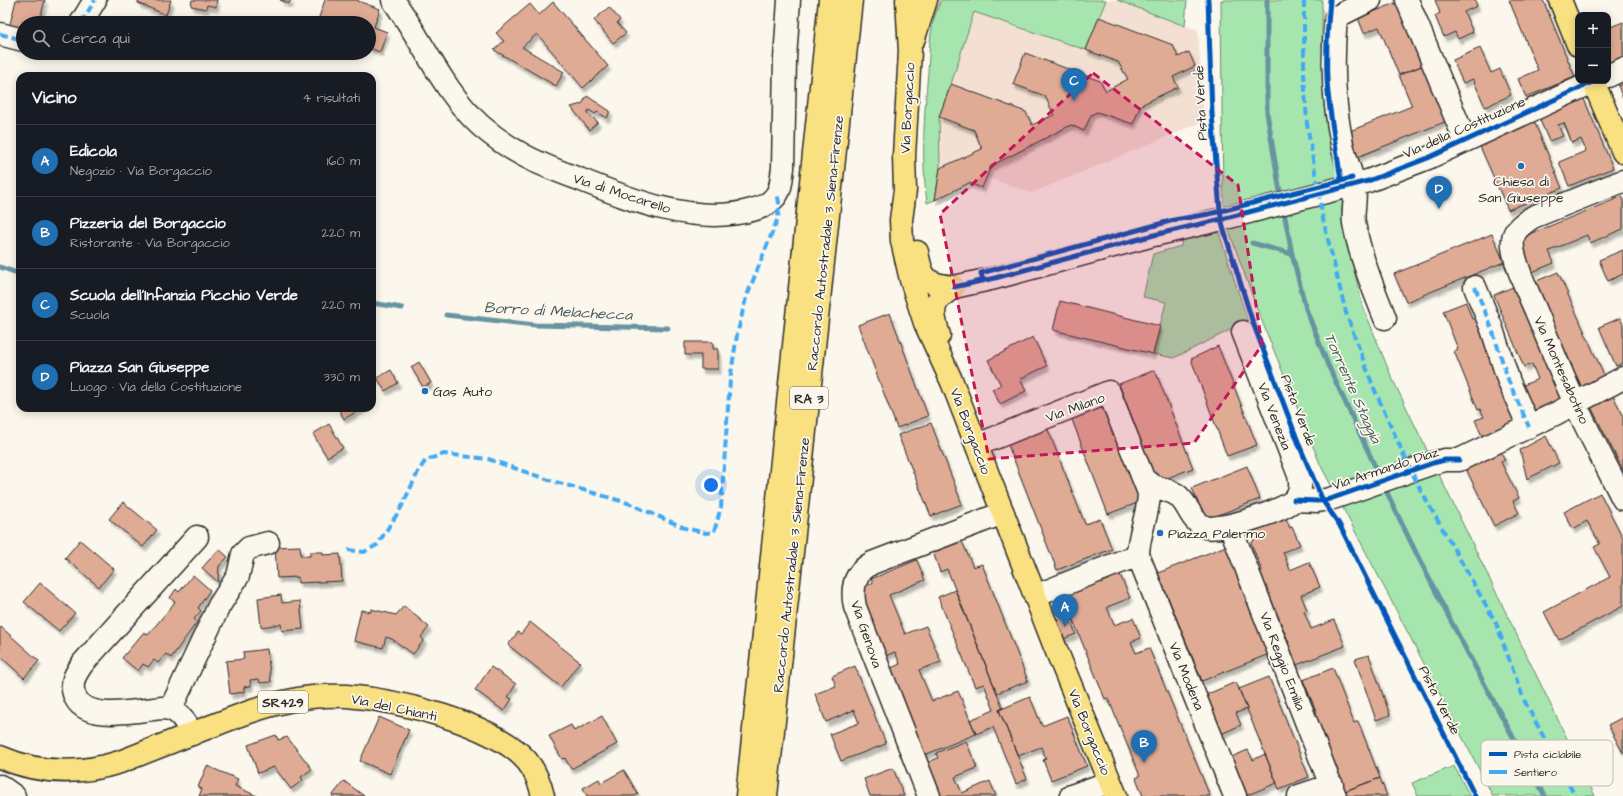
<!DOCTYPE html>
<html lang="it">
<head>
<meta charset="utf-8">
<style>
  body { margin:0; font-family:"Architects Daughter",sans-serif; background:#242831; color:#f1f3f6 }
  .controls { position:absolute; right:12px; top:12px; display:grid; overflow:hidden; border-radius:8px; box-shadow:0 2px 10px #0003 }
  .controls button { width:36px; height:36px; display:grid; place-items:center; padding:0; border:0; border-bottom:1px solid #363941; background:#171b24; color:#f1f3f6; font:20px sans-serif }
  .you { position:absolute; left:711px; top:485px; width:14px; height:14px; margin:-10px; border:3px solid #fff; border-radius:50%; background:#1a73e8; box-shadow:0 0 0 6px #1a73e833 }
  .badge { display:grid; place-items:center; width:26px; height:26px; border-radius:50%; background:#1f6fb2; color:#fff; font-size:13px; font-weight:700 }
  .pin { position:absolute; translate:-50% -33px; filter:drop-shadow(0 1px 2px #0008) }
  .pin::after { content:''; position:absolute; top:21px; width:14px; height:12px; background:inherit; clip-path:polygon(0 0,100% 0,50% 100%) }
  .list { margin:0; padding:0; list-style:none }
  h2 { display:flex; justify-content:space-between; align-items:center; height:52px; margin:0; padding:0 16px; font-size:17px }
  h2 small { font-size:13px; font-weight:400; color:#9ea1a6 }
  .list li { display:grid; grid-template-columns:26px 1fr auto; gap:12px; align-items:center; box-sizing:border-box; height:72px; padding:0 16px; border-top:1px solid #363941 }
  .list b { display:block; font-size:15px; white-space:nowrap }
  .list p { margin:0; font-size:13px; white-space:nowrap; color:#9ea1a6 }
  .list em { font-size:13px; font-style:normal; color:#9ea1a6 }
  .icon { flex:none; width:22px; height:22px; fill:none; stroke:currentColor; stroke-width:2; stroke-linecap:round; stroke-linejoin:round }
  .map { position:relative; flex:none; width:1623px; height:796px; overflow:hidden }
  .search { position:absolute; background:#171b24; box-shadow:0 2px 10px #0003; left:16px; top:16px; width:360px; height:44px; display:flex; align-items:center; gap:10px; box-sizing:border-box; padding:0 14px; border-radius:22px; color:#9ea1a6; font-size:15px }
  .panel { position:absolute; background:#171b24; box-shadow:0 2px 10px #0003; left:16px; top:72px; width:360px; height:340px; border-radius:12px }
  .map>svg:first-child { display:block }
</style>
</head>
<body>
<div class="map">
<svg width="1623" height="796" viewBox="0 0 1623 796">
  <defs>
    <filter id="shadow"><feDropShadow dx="2.5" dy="4.5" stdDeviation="1" flood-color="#0004"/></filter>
  </defs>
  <rect width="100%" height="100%" fill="#fbf7ec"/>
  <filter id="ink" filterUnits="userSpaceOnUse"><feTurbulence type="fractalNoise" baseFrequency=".025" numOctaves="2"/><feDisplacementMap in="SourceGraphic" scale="8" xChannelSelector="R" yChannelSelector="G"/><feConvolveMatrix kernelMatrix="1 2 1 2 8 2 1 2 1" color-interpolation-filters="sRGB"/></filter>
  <g filter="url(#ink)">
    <path fill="#f3e0d2" d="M1106 0H1117L1198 30 1204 121 1032 193 987 177 982 188 969 183 935 200 940 168 939 117 951 84 974 12 1086 50Z"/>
    <path fill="#a6e6ae" stroke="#68886c" d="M941 0H1106L1086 50 974 12 951 84 939 117 940 168 935 200 927 203C921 159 924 116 928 72 930 45 929 25 941 0Z
      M1117 0H1187L1185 26Z
      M1221 0H1322V76L1330 146 1342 197 1351 256 1362 304 1391 376 1595 796H1493L1321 466 1257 309 1228 228 1223 208Z
      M1218 230 1248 321 1174 358 1153 354 1166 302 1143 297 1153 254 1181 246 1182 240Z
      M1454 766 1470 796H1418L1412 783Z"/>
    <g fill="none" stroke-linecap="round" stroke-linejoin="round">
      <path stroke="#6794a1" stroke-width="5" d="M1267 0V113L1281 198
        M1283 207 1292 254 1306 309 1328 365 1379 475
        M1252 243 1292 254
        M0 267 20 274
        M372 303 402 308
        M446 315 535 325 668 328
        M1384 486C1433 592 1490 694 1545 796"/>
    </g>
    <path fill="#e0ab95" stroke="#2b2b2b" filter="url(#shadow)" d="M16 0H45L39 23H23V32L9 28Z
      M138 0H171L166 15 138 3Z
      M192 0H217L216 7 207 5 206 9 191 6Z
      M280 0H291L289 4Z
      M325 0H358V1L380 9 374 27 387 32 380 52 369 48V23H317Z
      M1435 0H1475L1477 6 1464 12 1473 32 1458 39 1455 32 1444 37 1435 16 1440 13Z
      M1509 0H1543L1575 77 1526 97 1518 79 1538 70Z
      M553 2 608 66 583 88 537 34 522 47 564 72 556 86 494 50 504 41 496 33 530 4 539 15Z
      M1398 2 1424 65 1399 75 1379 27 1364 33 1358 18Z
      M609 7 620 20 617 23 626 33 613 43 594 20Z
      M1099 17 1173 45 1178 57 1189 52 1195 66 1173 77 1178 87 1141 105 1133 124 1097 112 1091 115 1084 131 1071 125 991 166 982 188 969 183 935 200 940 168 982 149 974 130 939 117 951 84 1026 112 1032 125 1054 115 1045 96 1013 84 1025 53 1100 81 1106 91 1128 79 1118 62 1086 50Z
      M1623 22V56L1608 63V28Z
      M1480 48 1491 73 1500 69 1511 95 1485 107 1473 79 1463 83 1453 60Z
      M1424 65 1447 121 1355 158 1345 133 1412 106 1399 75Z
      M1623 84V98L1618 86Z
      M587 96 610 111 607 118 597 112 595 114 589 110 587 113 598 122 589 130 571 107 582 104Z
      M1584 99 1613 168 1569 186 1559 162 1586 151 1581 139 1572 143 1564 123 1558 125 1563 136 1549 141 1539 118Z
      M1534 121 1562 188 1508 210 1479 144Z
      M1623 196V229L1590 243 1587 235 1549 251 1554 263 1532 272 1518 239Z
      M1492 234 1504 262 1406 302 1394 274Z
      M1623 250V274L1608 281 1599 260Z
      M1558 272 1606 380 1583 390 1534 282Z
      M1515 286 1563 398 1532 411 1521 386 1538 379 1532 364 1524 367 1494 295Z
      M1060 301 1160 326 1153 354 1053 330Z
      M1466 302 1472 319 1479 316 1488 340 1484 342 1516 422 1482 436 1475 420 1484 417 1480 409 1478 410 1454 351 1458 349 1443 311Z
      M890 313 928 416 897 428 858 325Z
      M1620 318 1623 324V363L1616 366 1599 327Z
      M1033 337 1047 366 1020 379 1026 391 1000 404 992 389 1001 385 988 360Z
      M685 342H713V349H718V369H701V355H685Z
      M1218 346 1257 445 1227 456 1191 359Z
      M419 362 431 383 423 387 411 367Z
      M391 370 398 383 385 391 377 378Z
      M1155 370 1193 468 1157 482 1119 384Z
      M1612 394 1623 415V470L1590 405Z
      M1104 405 1140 502 1108 514 1071 417Z
      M338 408H363L344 419Z
      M931 423 962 504 931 516 898 435Z
      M329 424 343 448 327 457 313 434Z
      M1047 427 1085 524 1100 519 1112 549 1057 570 1007 442Z
      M1546 436 1559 463 1527 479 1520 450Z
      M1500 450 1505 460 1501 462 1519 498 1513 501 1519 513 1494 526 1465 467Z
      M1247 466 1260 499 1205 520 1192 488Z
      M1600 493 1623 538V606L1559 640 1544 612 1610 577 1594 547 1600 544 1587 521 1573 529 1564 512Z
      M123 502 157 530 143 547 109 519Z
      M1285 516 1290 528 1292 527 1300 545 1283 552 1290 570 1309 562 1320 587 1301 595 1307 610 1304 611 1311 629 1334 620 1345 646 1294 666 1286 645 1289 643 1260 572 1262 571 1251 543 1254 541 1250 530Z
      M80 540 114 569 99 587 65 558Z
      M962 541 973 567 982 564 1028 681 997 693 947 569 940 572 933 552Z
      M300 546 301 556H310V552H323V555L340 554 342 581 298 583V577L277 578 275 547Z
      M1226 546 1269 654 1202 681 1158 573Z
      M219 549 228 557 219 566 218 582 202 568Z
      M917 560 925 580 889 595 905 634 926 626 941 662 919 670 932 701 958 691 976 734 922 756 887 670 900 664 895 652 885 656 861 597V588L873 583 871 579Z
      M1119 572 1130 598 1107 607 1114 625 1133 618 1141 638 1131 642 1136 653 1149 648 1210 796H1143L1136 778 1140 776 1108 698 1105 699 1063 595Z
      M193 575 210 590 198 608 201 611 194 619 197 622 171 658 166 654 158 663 154 660 148 667 143 664 138 671 122 658 144 632 148 635 175 602 170 598 176 589 179 592Z
      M40 583 75 613 59 631 24 602Z
      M955 590 1003 708 999 710 1027 779 1016 784 993 727 976 734 970 720 994 710 984 684 975 687 938 597Z
      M281 595 282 603 300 601 303 629 282 631 281 624 261 627 258 598Z
      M404 606 429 627 421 637 424 640 413 654 392 639 386 637 383 648 354 641 361 610 371 612V609L396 615Z
      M1068 615 1076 634 1063 639 1055 620Z
      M530 622 580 662 561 687 508 645 518 632 521 634Z
      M1 627 39 661 24 678 0 656V628Z
      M267 649 271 682 260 683 259 679 250 680 251 686 244 687V692L230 694 226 661 244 659 243 652Z
      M1369 655 1390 715 1376 720 1355 659Z
      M855 666 886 744 841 761 830 734 859 723 854 710 826 722 815 694 836 686 832 676Z
      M491 667 516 684 508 697 512 699 504 711 475 690Z
      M1333 668 1354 723 1358 721 1380 778 1345 791 1320 726 1317 727 1313 715 1317 713 1303 680Z
      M1269 677 1309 777 1279 789 1239 689Z
      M1236 682 1247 709 1236 713 1241 725 1219 735 1203 696Z
      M1030 697 1042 726 1067 716 1087 766 1051 780 1043 760 1046 759 1041 747 1018 756 999 710Z
      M602 716 617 744 571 769 565 758 562 759 549 736 571 725 574 731Z
      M379 717 409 730 390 774 360 761Z
      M1623 717V753L1608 725Z
      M276 735 278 740 287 737 312 769 301 777 303 780 291 789 274 767 258 773 248 745Z
      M966 741 977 768 955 777 962 793 990 781 996 796H937L924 764 938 758 936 753Z
      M1248 750 1253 760 1265 754 1277 783 1245 796 1229 758Z
      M207 766 238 779 235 786 257 796H199L202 789 198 787Z
      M893 768 904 796H870L864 779Z
      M624 770 638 794 635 796H587L583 788 599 779 601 783Z
      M1380 778 1387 796H1347L1345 791Z
      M344 781 364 796H332Z"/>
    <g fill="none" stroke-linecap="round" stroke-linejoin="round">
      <defs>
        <path id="minor" d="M393 0C423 41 443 92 481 126 494 137 508 147 523 155 541 165 560 172 579 179 631 200 695 226 752 210 760 208 768 205 773 199 782 191 781 179 783 168L785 59 789 0
          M1370 0 1336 17C1332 59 1333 102 1342 144 1345 158 1351 171 1354 184 1357 197 1352 210 1354 223 1360 256 1373 288 1385 318
          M1407 0 1465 140
          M81 23 95 0
          M0 34 23 40
          M1608 76 1623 69
          M1623 181 1533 217C1525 222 1514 229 1513 239 1510 255 1529 295 1536 311 1549 342 1561 373 1575 403 1590 436 1607 467 1623 499
          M954 287 995 278 1154 235 1222 219 1368 181 1428 158 1595 81
          M1475 287 1492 329 1509 382 1529 427
          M977 445 1109 392 1149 493C1149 514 1138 534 1138 555L1235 796
          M1144 479C1153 489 1167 488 1177 495 1189 504 1190 521 1205 527 1218 532 1284 511 1294 500 1301 492 1301 485 1299 475L1243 332
          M1294 500 1318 501 1330 499 1433 463 1445 460H1459L1555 414 1623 378
          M1230 526 1335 796
          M1035 596 1138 555
          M171 708 219 606 238 576 243 554 249 548 268 543
          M192 734C185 721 179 708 162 708 139 710 83 724 74 694 70 682 76 673 83 663L197 537
          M0 786 14 796
          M929 796 855 607C851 588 854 573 872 563L1003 513
          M1071 796 1110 782
          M1299 796 1332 785"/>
        <path id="major" d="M907 0 910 51 904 156 905 190 901 220 902 241 911 280 925 323 952 382 1055 647 1116 796
          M1560 0 1578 45
          M914 38 926 0
          M1593 81 1623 152
          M917 252C922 280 926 284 954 287
          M939 335C931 310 931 301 954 287
          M0 757C39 774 79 775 120 762 148 751 176 740 204 729 233 718 262 706 293 700 311 696 329 695 347 696 396 700 494 723 527 761 535 771 540 783 543 796"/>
        <path id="highway" d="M747 796 830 0
          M766 796 851 0"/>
      </defs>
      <use href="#minor" stroke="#2b2b2b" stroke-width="25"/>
      <use href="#major" stroke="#2b2b2b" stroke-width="25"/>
      <use href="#highway" stroke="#2b2b2b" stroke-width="25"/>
      <use href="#minor" stroke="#fbf7ec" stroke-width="22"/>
      <use href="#major" stroke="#f9e181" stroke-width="22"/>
      <use href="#highway" stroke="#f9e181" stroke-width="22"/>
      <path stroke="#3fa9f5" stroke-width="4" stroke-dasharray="8 4" stroke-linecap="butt" d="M1304 0V74L1307 124 1323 219 1346 313 1373 386 1407 462 1421 491 1496 623 1524 700 1575 796
        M81 23 95 0
        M0 34 23 40
        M1475 287 1492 329 1509 382 1529 427
        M348 550 364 552 377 545 401 508 419 470 426 460 444 454 488 459 549 480 628 503 685 528 706 533 714 532 721 507 730 380 737 335 746 298 778 218 779 202 777 194"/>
      <defs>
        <path id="cycleway" d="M1208 0 1212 114 1220 211 1223 227 1252 320 1300 447 1323 501 1339 524 1475 796
          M1330 0C1327 31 1325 62 1328 93 1331 122 1337 152 1341 181
          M983 281 981 273 1174 220 1209 214 1352 178
          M954 287 995 278 1154 235 1222 219 1368 181 1428 158 1595 81
          M1294 500 1318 501 1330 499 1433 463 1445 460H1459"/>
      </defs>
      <use href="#cycleway" stroke="#fbf7ec" stroke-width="8"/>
      <use href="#cycleway" stroke="#0057b8" stroke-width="5"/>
    </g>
  </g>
  <path fill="#c2185b" fill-opacity="0.2" stroke="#c2185b" stroke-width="3" stroke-dasharray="8 5" stroke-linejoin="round" d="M1093 73 1238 185 1262 345 1194 443 989 459 940 214Z"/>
  <g fill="#1f6fb2" stroke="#fbf7ec" stroke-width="1.5">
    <circle cx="1521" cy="166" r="4"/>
    <circle cx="425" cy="391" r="4"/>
    <circle cx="1160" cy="533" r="4"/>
  </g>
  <g text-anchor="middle" stroke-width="3.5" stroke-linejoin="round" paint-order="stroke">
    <g fill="#fbf7ec" stroke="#696865" stroke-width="1">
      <rect x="790" y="387" width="38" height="22" rx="3"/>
      <rect x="258" y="691" width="50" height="22" rx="3"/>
    </g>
    <g font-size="13" font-weight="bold" fill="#2b2b2b">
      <text x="809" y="403">RA 3</text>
      <text x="283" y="707">SR429</text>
    </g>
    <g font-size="14" fill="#2b2b2b" stroke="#fbf7ec">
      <text transform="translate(1200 103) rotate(-93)" y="5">Pista Verde</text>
      <text transform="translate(907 108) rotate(-87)" y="5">Via Borgaccio</text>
      <text transform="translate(1464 127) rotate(-24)" y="5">Via della Costituzione</text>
      <text transform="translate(622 193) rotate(18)" y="5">Via di Mocarello</text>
      <text transform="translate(825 243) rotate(-84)" y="5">Raccordo Autostradale 3 Siena-Firenze</text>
      <text transform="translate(1562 370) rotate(66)" y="5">Via Montesabotino</text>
      <text transform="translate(1075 407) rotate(-20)" y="5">Via Milano</text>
      <text transform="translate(1299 410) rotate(69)" y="5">Pista Verde</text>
      <text transform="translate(1275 416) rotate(69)" y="5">Via Venezia</text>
      <text transform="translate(971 431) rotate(69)" y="5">Via Borgaccio</text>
      <text transform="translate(1385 468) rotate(-18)" y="5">Via Armando Diaz</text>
      <text transform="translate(791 565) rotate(-84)" y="5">Raccordo Autostradale 3 Siena-Firenze</text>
      <text transform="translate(867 634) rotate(71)" y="5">Via Genova</text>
      <text transform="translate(1283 661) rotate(69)" y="5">Via Reggio Emilia</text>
      <text transform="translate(1187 676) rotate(68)" y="5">Via Modena</text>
      <text transform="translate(1440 700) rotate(63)" y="5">Pista Verde</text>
      <text transform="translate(394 707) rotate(12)" y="5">Via del Chianti</text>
      <text transform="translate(1090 732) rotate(68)" y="5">Via Borgaccio</text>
    </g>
    <g font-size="14" fill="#2b2b2b" stroke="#fbf7ec" text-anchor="start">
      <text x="1521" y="186" text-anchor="middle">Chiesa di<tspan x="1521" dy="16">San Giuseppe</tspan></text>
      <text x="433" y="396">Gas Auto</text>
      <text x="1168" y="538">Piazza Palermo</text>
    </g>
    <g font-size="15" font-style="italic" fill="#44575c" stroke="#fbf7ec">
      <text transform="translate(558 311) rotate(3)" y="5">Borro di Melachecca</text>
      <text transform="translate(1353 388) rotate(66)" y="5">Torrente Staggia</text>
    </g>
  </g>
  <rect x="1481" y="740" width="132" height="46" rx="6" fill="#fbf7ec" stroke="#bdbab2" stroke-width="1"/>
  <rect x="1489" y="752" width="18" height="4" fill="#0057b8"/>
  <rect x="1489" y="770" width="18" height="4" fill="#3fa9f5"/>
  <g font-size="11" fill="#2b2b2b">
    <text x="1514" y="758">Pista ciclabile</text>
    <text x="1514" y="776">Sentiero</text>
  </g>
</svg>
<div class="controls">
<button>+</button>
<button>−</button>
</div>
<div class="you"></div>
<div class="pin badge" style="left:1065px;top:627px">A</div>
<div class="pin badge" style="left:1144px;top:763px">B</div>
<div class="pin badge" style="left:1074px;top:101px">C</div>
<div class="pin badge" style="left:1439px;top:209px">D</div>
<div class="search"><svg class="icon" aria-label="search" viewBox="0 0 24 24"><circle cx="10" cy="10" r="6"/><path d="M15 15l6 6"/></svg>Cerca qui</div>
<section class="panel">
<h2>Vicino<small>4 risultati</small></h2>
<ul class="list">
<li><span class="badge">A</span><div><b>Edicola</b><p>Negozio · Via Borgaccio</p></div><em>160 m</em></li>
<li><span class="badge">B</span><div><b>Pizzeria del Borgaccio</b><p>Ristorante · Via Borgaccio</p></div><em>220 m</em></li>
<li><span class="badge">C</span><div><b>Scuola dell'Infanzia Picchio Verde</b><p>Scuola</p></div><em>220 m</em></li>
<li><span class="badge">D</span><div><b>Piazza San Giuseppe</b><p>Luogo · Via della Costituzione</p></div><em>330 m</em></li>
</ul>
</section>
</div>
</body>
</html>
